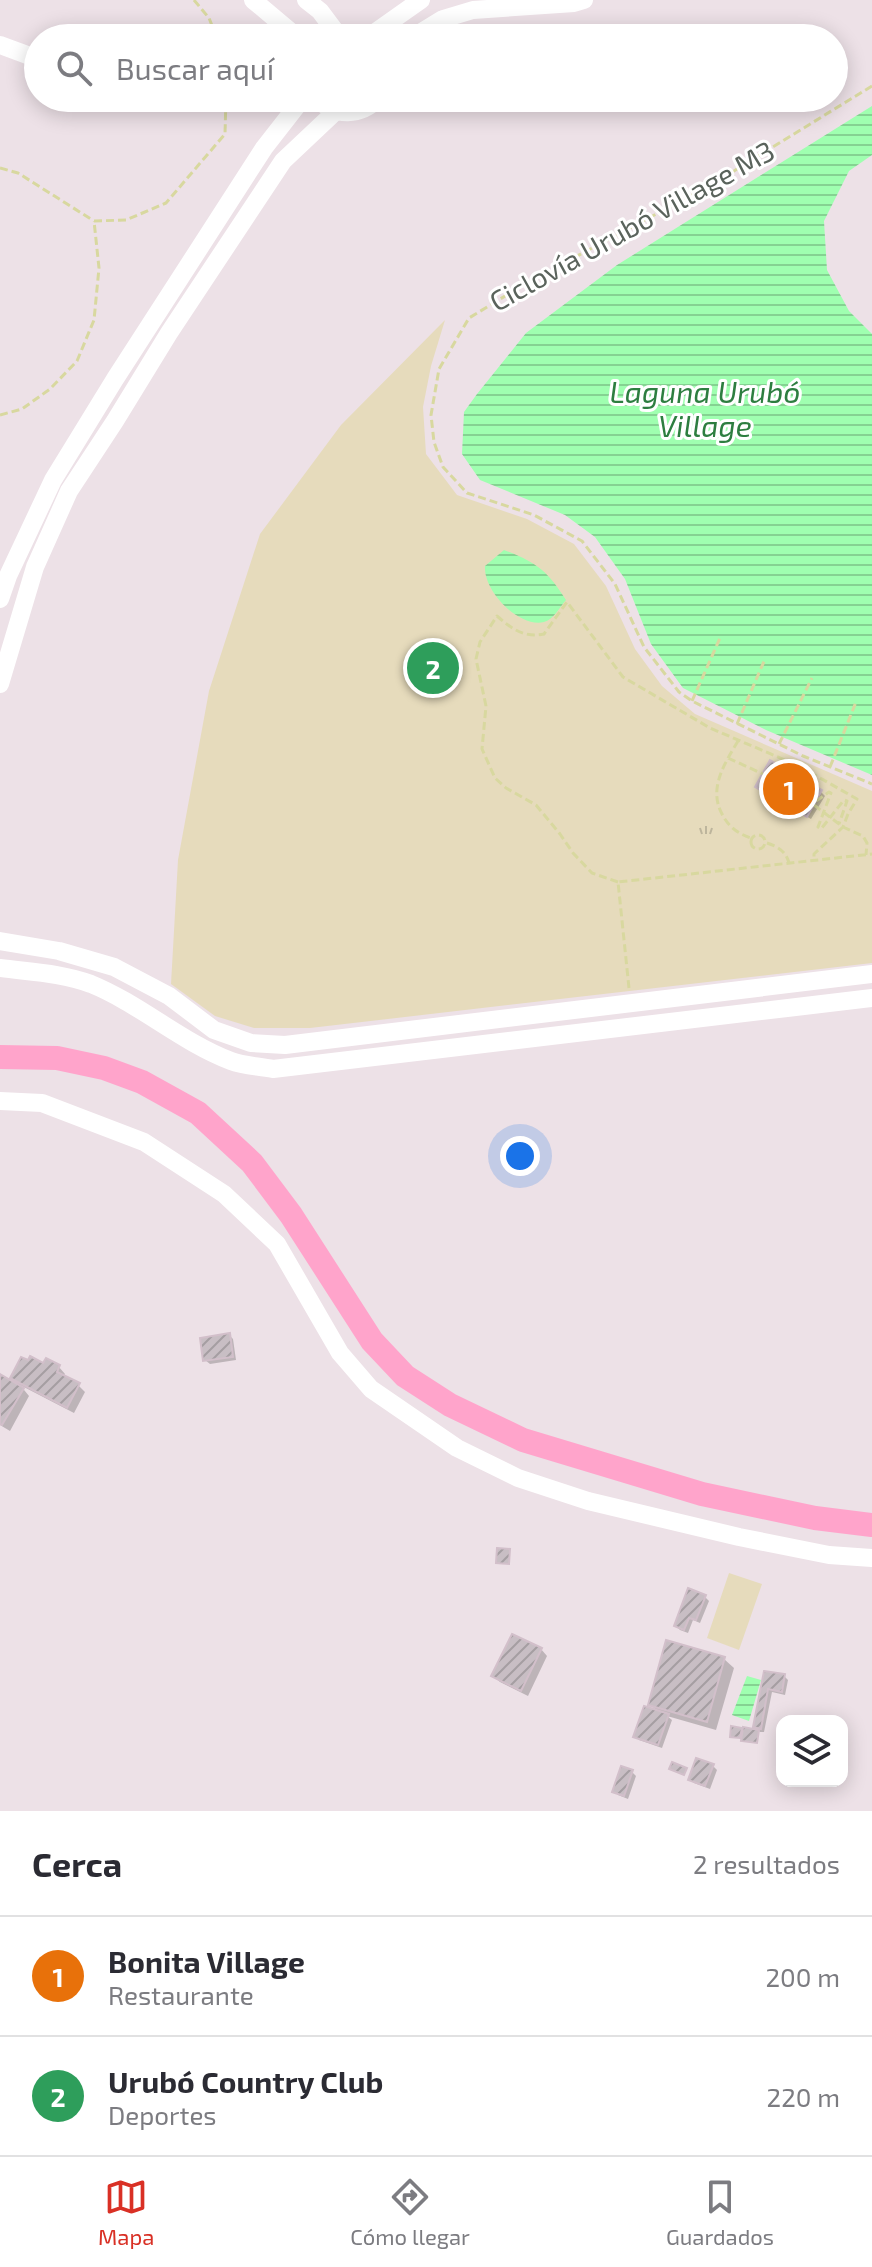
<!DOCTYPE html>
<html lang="es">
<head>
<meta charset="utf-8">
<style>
  body { margin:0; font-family:"Exo 2",sans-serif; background:#f7f7f7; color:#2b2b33 }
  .controls { position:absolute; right:24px; bottom:24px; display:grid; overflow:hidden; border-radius:16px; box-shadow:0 4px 20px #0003 }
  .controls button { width:72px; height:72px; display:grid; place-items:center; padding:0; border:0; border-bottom:2px solid #e1e1e2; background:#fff; color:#2b2b33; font:40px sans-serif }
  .you { position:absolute; left:520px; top:1156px; width:28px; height:28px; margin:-20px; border:6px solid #fff; border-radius:50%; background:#1a73e8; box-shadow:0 0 0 12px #1a73e833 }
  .badge { display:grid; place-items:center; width:52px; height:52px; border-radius:50%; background:#d93025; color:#fff; font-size:26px; font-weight:700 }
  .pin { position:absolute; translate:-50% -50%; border:4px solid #fff; box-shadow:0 2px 8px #0006 }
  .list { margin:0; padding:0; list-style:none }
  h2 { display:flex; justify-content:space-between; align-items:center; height:104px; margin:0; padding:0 32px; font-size:34px }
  h2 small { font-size:26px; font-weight:400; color:#7c7c81 }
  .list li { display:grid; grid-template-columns:52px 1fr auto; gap:24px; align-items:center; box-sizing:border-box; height:120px; padding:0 32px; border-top:2px solid #e1e1e2 }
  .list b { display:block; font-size:30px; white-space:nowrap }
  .list p { margin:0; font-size:26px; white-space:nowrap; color:#7c7c81 }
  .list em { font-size:26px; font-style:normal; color:#7c7c81 }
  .icon { flex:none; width:44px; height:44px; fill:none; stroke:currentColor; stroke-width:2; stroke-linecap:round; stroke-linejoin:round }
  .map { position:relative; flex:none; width:872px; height:1811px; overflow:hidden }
  .search { position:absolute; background:#fff; box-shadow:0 4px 20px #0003; left:24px; right:24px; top:24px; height:88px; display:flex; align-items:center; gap:20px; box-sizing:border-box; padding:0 28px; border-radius:44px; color:#7c7c81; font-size:30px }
  .sheet { height:344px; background:#fff }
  nav { display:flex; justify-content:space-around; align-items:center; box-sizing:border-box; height:112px; border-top:2px solid #e1e1e2; background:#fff; font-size:22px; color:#7c7c81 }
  nav a { display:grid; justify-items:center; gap:4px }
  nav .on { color:#d93025 }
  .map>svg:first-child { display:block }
</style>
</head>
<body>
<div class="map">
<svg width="872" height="1811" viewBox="0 0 872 1811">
  <defs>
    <pattern id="park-tufts" width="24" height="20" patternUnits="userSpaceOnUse" patternTransform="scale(2)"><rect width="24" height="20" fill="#e6dbbc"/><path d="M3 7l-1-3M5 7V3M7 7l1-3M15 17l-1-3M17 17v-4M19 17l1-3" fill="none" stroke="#bdb59c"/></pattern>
    <pattern id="water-rules" width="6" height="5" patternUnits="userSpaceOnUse" patternTransform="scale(2)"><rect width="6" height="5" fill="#9fffb0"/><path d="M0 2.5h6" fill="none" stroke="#85d292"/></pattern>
    <pattern id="building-hatch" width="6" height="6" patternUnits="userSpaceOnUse" patternTransform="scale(2)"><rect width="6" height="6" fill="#c8bec4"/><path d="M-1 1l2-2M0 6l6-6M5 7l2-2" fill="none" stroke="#a59ea2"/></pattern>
  </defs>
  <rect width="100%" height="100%" fill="#ede1e7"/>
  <path fill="#e6dbbc" d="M445 320 431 366 423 407 426 454 457 495 527 519 574 544 606 586 635 649 662 686 695 714 872 791V963L310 1028H254L215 1016 171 984 178 860 209 691 260 534 341 425Z
    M729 1573 762 1584 739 1650 707 1638Z"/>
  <path fill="url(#park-tufts)" d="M696 812 705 815 716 832 711 842 712 853 707 857H694L690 852C690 848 691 844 691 840 693 828 681 822 696 812Z"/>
  <path fill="url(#water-rules)" d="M872 106V155L849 171 824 221 827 270 849 311 872 334V775L766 730 683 688 651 644 625 579 595 537 565 515 480 480 462 454 464 412 477 394 526 333 617 265Z
    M504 550C536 562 548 571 566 600 560 607 553 620 544 622 518 628 483 590 485 566Z
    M747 1676 761 1680 749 1721 732 1715Z"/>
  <path fill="#0003" d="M762 790 821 792 825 796 811 819Z
    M229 1335 233 1339 236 1360 210 1364 205 1360Z
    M22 1359 44 1366 59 1367 65 1374 63 1377 78 1385 85 1392 74 1413 20 1385 29 1396 10 1431 0 1425V1377L10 1382Z
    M705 1597 709 1601 700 1623 693 1620 688 1633 680 1630 676 1626Z
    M541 1649 547 1656 528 1696 500 1682 493 1676Z
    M724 1659 734 1668 716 1730 667 1716 672 1720 662 1748 639 1740 635 1736 659 1713 650 1704Z
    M766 1673 784 1676 788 1680 785 1695 772 1692 764 1732H760L755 1727Z
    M713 1766 717 1770 710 1789 694 1783 691 1780Z
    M632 1772 636 1776 628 1799 618 1795 614 1791Z"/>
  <path fill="url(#building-hatch)" stroke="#d2bfca" stroke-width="2" d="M770 760 822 790 807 817 755 787Z
    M230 1333 233 1357 203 1361 200 1338Z
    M30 1356 43 1363 46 1358 60 1365 57 1372 80 1383 67 1408 10 1378 21 1357 28 1360Z
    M0 1374 24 1388 2 1425 0 1424Z
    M497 1548 510 1549 509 1564 496 1563Z
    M688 1588 706 1595 696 1620 689 1618 684 1630 674 1626Z
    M512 1634 542 1648 521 1691 491 1676Z
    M666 1640 725 1657 707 1722 648 1705Z
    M764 1671 785 1674 782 1692 768 1689 761 1729 753 1727Z
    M644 1706 669 1714 658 1745 633 1737Z
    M731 1726 742 1728 740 1738 730 1737Z
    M743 1727 759 1730 757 1743 741 1741Z
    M696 1758 714 1764 705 1786 688 1780Z
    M672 1762 687 1768 684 1775 669 1769Z
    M621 1766 633 1770 624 1796 612 1792Z"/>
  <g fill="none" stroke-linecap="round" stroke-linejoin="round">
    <path stroke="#d8d89f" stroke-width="3" stroke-dasharray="8 4" stroke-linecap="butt" d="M194 0 209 18 217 38
      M872 86 711 185 528 282 469 318 439 369 431 415 434 442 443 467 467 493 534 515 582 541 615 584 644 647 679 692 692 701 803 756 872 784
      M0 168 18 173 94 221
      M0 415 22 409 50 389 77 361 94 320 99 268 94 221 126 220 166 203 225 134 226 98
      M692 701 720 638
      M737 724 765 659
      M738 741C725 763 708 788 722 814 728 826 738 834 751 838
      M779 744 812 678
      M728 758 763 774
      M830 767 856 702
      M816 801 829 792 831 793 818 827 821 829 844 800 847 801 839 824
      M814 805 843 827 863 836 867 843 866 855
      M751 842a7 7 0 1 1 14 0a7 7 0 1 1-14 0Z
      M767 843C779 847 786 852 789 863
      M618 882 592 873 573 853 560 834 536 805 506 788 495 778 482 749 486 706 476 659 480 642 497 616C512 629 524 638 544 634L567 602 623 677 710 728 799 766 857 799 848 814 843 827 814 854V861
      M629 988 618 882 872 854"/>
    <path stroke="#fff" stroke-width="18" d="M253 0 298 38
      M306 0 320 11 338 35
      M367 38 421 0
      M412 38 443 19 473 10 574 3 584 0
      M0 45 38 59
      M317 98C335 118 361 116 379 98
      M0 599 8 576 53 480 115 379 264 148 303 98
      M0 684 35 567 69 491 115 421 169 333 283 161 336 111
      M0 941 59 951 114 967 169 996 214 1030 251 1043 285 1045 872 974
      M0 968C30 972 62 973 91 984 140 1004 181 1042 231 1061 244 1066 259 1066 273 1069L872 998
      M0 1101 42 1103 144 1142 224 1194 277 1244 340 1353 371 1389 457 1448 518 1478 588 1501 739 1537 829 1555 872 1558"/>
    <path stroke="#ffa4cb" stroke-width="24" d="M0 1057 57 1058 104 1068 142 1082 198 1113 252 1163 291 1215 372 1341 405 1376 450 1405 523 1440 702 1494 815 1518 872 1525"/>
  </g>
  <g text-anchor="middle" stroke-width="6" stroke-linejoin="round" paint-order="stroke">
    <g font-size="28" fill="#5a635c" stroke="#fff">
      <text transform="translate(632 226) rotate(-29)" y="10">Ciclovía Urubó Village M3</text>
    </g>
    <g font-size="30" font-style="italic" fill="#2d7e40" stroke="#fff">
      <text x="705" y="403">Laguna Urubó<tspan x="705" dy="34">Village</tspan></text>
    </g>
  </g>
</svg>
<div class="controls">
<button><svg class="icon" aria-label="layers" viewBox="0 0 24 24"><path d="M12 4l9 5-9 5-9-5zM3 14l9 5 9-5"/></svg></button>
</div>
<div class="you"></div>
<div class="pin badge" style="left:789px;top:789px;background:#e8710a">1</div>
<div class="pin badge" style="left:433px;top:668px;background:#2e9e5b">2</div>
<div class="search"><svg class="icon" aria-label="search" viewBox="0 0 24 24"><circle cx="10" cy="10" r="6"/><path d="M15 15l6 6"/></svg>Buscar aquí</div>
</div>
<section class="sheet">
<h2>Cerca<small>2 resultados</small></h2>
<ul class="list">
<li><span class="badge" style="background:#e8710a">1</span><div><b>Bonita Village</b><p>Restaurante</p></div><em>200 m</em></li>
<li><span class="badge" style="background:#2e9e5b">2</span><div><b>Urubó Country Club</b><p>Deportes</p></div><em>220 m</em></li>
</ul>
</section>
<nav>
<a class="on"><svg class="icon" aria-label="map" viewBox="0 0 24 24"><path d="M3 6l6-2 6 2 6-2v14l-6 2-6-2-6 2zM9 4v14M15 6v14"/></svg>Mapa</a>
<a><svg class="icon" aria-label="directions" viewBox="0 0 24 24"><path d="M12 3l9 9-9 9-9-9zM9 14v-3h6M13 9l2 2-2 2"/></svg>Cómo llegar</a>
<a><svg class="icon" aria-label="saved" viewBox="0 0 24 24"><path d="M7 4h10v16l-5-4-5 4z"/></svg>Guardados</a>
</nav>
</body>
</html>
